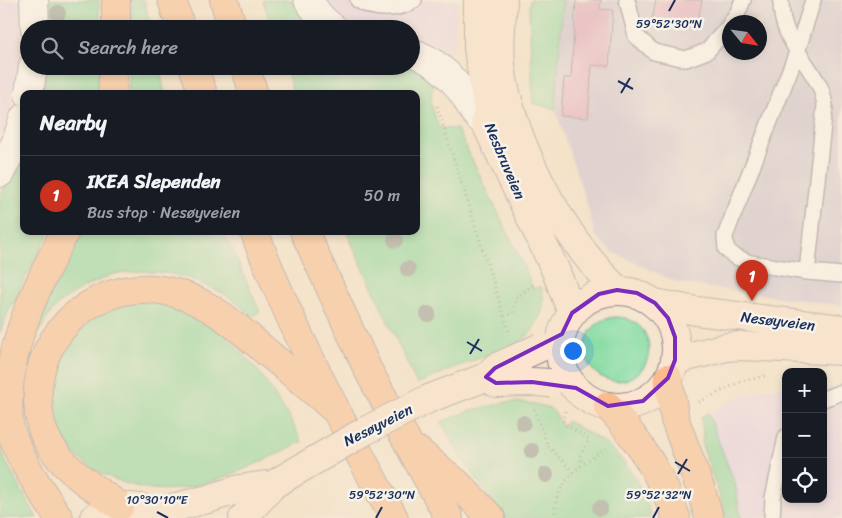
<!DOCTYPE html>
<html lang="en">
<head>
<meta charset="utf-8">
<style>
  body { margin:0; font-family:Sriracha,sans-serif; background:#242831; color:#f1f3f6 }
  .controls { position:absolute; right:15px; bottom:15px; display:grid; overflow:hidden; border-radius:10px; box-shadow:0 2px 8px #0003 }
  .controls button { width:45px; height:45px; display:grid; place-items:center; padding:0; border:0; border-bottom:1px solid #363941; background:#171b24; color:#f1f3f6; font:25px sans-serif }
  .compass { position:absolute; left:722px; top:15px; width:45px; height:45px; border-radius:50%; background:#171b24; box-shadow:0 2px 8px #0003; rotate:120deg }
  .you { position:absolute; left:572px; top:350px; width:18px; height:18px; margin:-12px; border:4px solid #fff; border-radius:50%; background:#1a73e8; box-shadow:0 0 0 8px #1a73e833 }
  .badge { display:grid; place-items:center; width:32px; height:32px; border-radius:50%; background:#c8321e; color:#fff; font-size:16px; font-weight:700 }
  .pin { position:absolute; translate:-50% -41px; filter:drop-shadow(0 1px 2px #0008) }
  .pin::after { content:''; position:absolute; top:26px; width:18px; height:15px; background:inherit; clip-path:polygon(0 0,100% 0,50% 100%) }
  .list { margin:0; padding:0; list-style:none }
  h2 { display:flex; justify-content:space-between; align-items:center; height:65px; margin:0; padding:0 20px; font-size:21px }
  h2 small { font-size:16px; font-weight:400; color:#9ea1a6 }
  .list li { display:grid; grid-template-columns:32px 1fr auto; gap:15px; align-items:center; box-sizing:border-box; height:80px; padding:0 20px; border-top:1px solid #363941 }
  .list b { display:block; font-size:19px; white-space:nowrap }
  .list p { margin:0; font-size:16px; white-space:nowrap; color:#9ea1a6 }
  .list em { font-size:16px; font-style:normal; color:#9ea1a6 }
  .icon { flex:none; width:28px; height:28px; fill:none; stroke:currentColor; stroke-width:2; stroke-linecap:round; stroke-linejoin:round }
  .map { position:relative; flex:none; width:842px; height:518px; overflow:hidden }
  .search { position:absolute; background:#171b24; box-shadow:0 2px 8px #0003; left:20px; top:20px; width:400px; height:55px; display:flex; align-items:center; gap:12px; box-sizing:border-box; padding:0 18px; border-radius:28px; color:#9ea1a6; font-size:19px }
  .panel { position:absolute; background:#171b24; box-shadow:0 2px 8px #0003; left:20px; top:90px; width:400px; height:145px; border-radius:10px }
  .map>svg:first-child { display:block }
</style>
</head>
<body>
<div class="map">
<svg width="842" height="518" viewBox="0 0 842 518">
  <rect width="100%" height="100%" fill="#f7f3e8"/>
  <filter id="ink" filterUnits="userSpaceOnUse"><feTurbulence type="fractalNoise" baseFrequency=".02" numOctaves="2"/><feDisplacementMap in="SourceGraphic" scale="10" xChannelSelector="R" yChannelSelector="G"/><feConvolveMatrix kernelMatrix="1 2 1 2 8 2 1 2 1" color-interpolation-filters="sRGB"/></filter>
  <filter id="wash" filterUnits="userSpaceOnUse"><feTurbulence type="fractalNoise" baseFrequency=".0096" numOctaves="4" result="noise"/><feDisplacementMap in="SourceGraphic" scale="20" xChannelSelector="R" yChannelSelector="G"/><feGaussianBlur stdDeviation="1.12" result="paint"/><feColorMatrix in="noise" values="0 0 0 0 0 0 0 0 0 0 0 0 0 0 0 0 0 1.4 0 .05"/><feComposite in="paint" operator="in"/></filter>
  <g filter="url(#wash)">
    <rect width="100%" height="100%" fill="#f4e2c8"/>
    <path fill="#e5d3f0" d="M0 0H23V9L19 70 6 125 0 139Z
      M299 0H457L455 41 438 78 411 62V29H318Z
      M786 386V499H823V386L842 387V518H741L735 484 708 413 738 397 767 388Z"/>
    <path fill="#c7c0d8" fill-rule="evenodd" d="M563 0H842V306L678 283 612 252 595 236 588 208 555 109ZM730 22H760V52H730Z"/>
    <path fill="#82dba0" stroke="#4e857f" d="M48 0H99L100 29H48Z
      M132 0H144L151 29H132Z
      M263 0H299L318 29H272Z
      M530 0H563L555 109 533 103 529 9Z
      M46 66H101L99 94H42Z
      M130 66H159L165 94H128Z
      M285 66H411L438 78C426 98 432 107 439 128L457 129 525 268 533 289 541 286C545 300 544 310 537 322 523 350 500 351 474 360 455 367 436 376 417 384L346 231H416V94H294Z
      M24 152V231H50L8 312 0 333V196Z
      M82 231H222L232 249 260 312 253 316 225 294 188 278 172 274 141 271 113 274 83 288 58 304 51 313 34 339 29 334Z
      M134 301 174 304 221 330 260 373 290 419 302 442C257 463 203 494 152 489 127 487 83 469 69 447 49 417 47 382 62 350 64 346 66 341 69 337 73 331 81 327 86 322 90 319 94 314 98 312 108 306 123 304 134 301Z
      M585 349a32 32 0 1 1 64 0a32 32 0 1 1-64 0Z
      M507 402C518 402 548 403 555 413 558 417 560 423 562 427L567 421C579 428 593 435 604 443 628 460 644 491 652 518H505C481 487 460 456 441 422L469 411Z
      M708 413 735 484 741 518H725V512L702 445 703 432 701 417Z
      M0 444 6 462 37 518H0Z"/>
    <g id="blocks">
      <path fill="#df9dbf" d="M576 0H601L600 9 613 10 609 66 592 65 588 118 561 116 564 78H571Z
        M656 0H702L696 28 652 20Z"/>
    </g>
  </g>
  <g filter="url(#ink)">
    <use href="#blocks" fill-opacity="0" stroke="#888893" stroke-width="1"/>
    <g fill="none" stroke-linecap="round" stroke-linejoin="round">
      <defs>
        <path id="lane" d="M358 0C373 11 399 11 414 0
          M627 0 636 36 654 52 686 59 707 51 730 25
          M781 0C780 38 805 57 820 87 823 93 824 100 825 106L807 272
          M813 0 797 52 725 236 726 249 734 256 750 263 807 272 842 275
          M731 22 736 17 743 0
          M823 399 842 392
          M772 518 773 498 786 437"/>
        <path id="street" d="M34 0 35 29
          M308 0 321 18 334 29
          M411 52C434 60 451 75 464 95 471 105 474 116 485 122
          M29 94 33 66
          M0 173 16 142 24 118"/>
        <path id="secondary" d="M478 0V48L488 112 485 122 555 269 572 313
          M503 0C501 27 498 57 504 84 520 157 564 238 617 290
          M560 349a58 58 0 1 1 116 0a58 58 0 1 1-116 0Z
          M655 303 696 311 842 329
          M675 360 727 347 740 346 842 351
          M151 513 208 499 239 489 274 484
          M94 518C108 506 124 505 141 508
          M243 518 274 484"/>
        <path id="highway" d="M172 0 181 29
          M224 0 233 29
          M116 29V0
          M193 66 203 94
          M245 66 254 94
          M112 94 114 66
          M254 231C292 331 343 425 394 518
          M304 231 368 370 449 518
          M668 378 675 420 701 490 709 518
          M608 406C638 439 662 475 676 518
          M418 451 457 483 491 518
          M120 506C92 487 62 469 46 438 40 426 39 414 38 401 34 328 105 273 175 293 212 303 241 330 269 354 291 372 312 390 333 408
          M59 518C41 490 19 460 10 428 0 358 35 291 65 231"/>
      </defs>
      <use href="#lane" stroke="#888893" stroke-width="18"/>
      <use href="#street" stroke="#888893" stroke-width="30"/>
      <use href="#secondary" stroke="#888893" stroke-width="30"/>
      <use href="#highway" stroke="#888893" stroke-width="30"/>
      <path stroke="#888893" stroke-width="3" stroke-dasharray="1 4" stroke-linecap="butt" d="M437 106 509 332
        M504 316 513 313 517 297 533 285
        M699 402 742 381 765 376
        M534 409 548 446 573 472
        M565 411 563 419 565 424 589 439 580 456 582 464
        M555 518C552 483 582 463 608 448"/>
      <use href="#lane" stroke="#fff" stroke-width="15"/>
      <use href="#street" stroke="#fff" stroke-width="28"/>
      <use href="#secondary" stroke="#fde4d1" stroke-width="28"/>
      <use href="#highway" stroke="#fbbb8c" stroke-width="28"/>
      <defs>
        <path id="secondary-bridge" d="M486 377 496 383 532 382 550 383
          M274 484 365 431 428 399 486 377 495 368 541 347"/>
      </defs>
      <use href="#secondary-bridge" stroke="#888893" stroke-width="30" stroke-linecap="butt"/>
      <use href="#secondary-bridge" stroke="#fde4d1" stroke-width="28"/>
    </g>
    <g fill="#8b9796">
      <circle cx="58" cy="13" r="8"/>
      <circle cx="395" cy="240" r="8"/>
      <circle cx="408" cy="269" r="8"/>
      <circle cx="428" cy="314" r="8"/>
      <circle cx="523" cy="423" r="8"/>
      <circle cx="532" cy="451" r="8"/>
      <circle cx="546" cy="475" r="8"/>
      <circle cx="600" cy="508" r="8"/>
    </g>
  </g>
  <path d="M0 0H842V518H0ZM617 290 637 293 655 303 668 318 675 337V360L668 378 643 401 608 406 576 388 532 382 496 383 486 377 495 368 562 334 572 313 599 294Z" fill="#f4e2c8" fill-opacity=".55" fill-rule="evenodd"/>
  <path fill="none" stroke="#7b2cbf" stroke-width="4" stroke-linejoin="round" d="M617 290 637 293 655 303 668 318 675 337V360L668 378 643 401 608 406 576 388 532 382 496 383 486 377 495 368 562 334 572 313 599 294Z"/>
  <path fill="none" stroke="#1b2f5e" stroke-width="2" d="M669 11 675 0M618 81 633 89M621 93 630 78M467 342 482 351M470 354 479 339M675 462 690 471M678 474 687 459M157 512 168 518M376 518 382 507M653 518 659 507"/>
  <g text-anchor="middle" stroke-width="5" stroke-linejoin="round" paint-order="stroke">
    <g font-size="15" fill="#1b2f5e" stroke="#f7f3e8">
      <text transform="translate(505 161) rotate(67)" y="5">Nesbruveien</text>
      <text transform="translate(778 321) rotate(7)" y="5">Nesøyveien</text>
      <text transform="translate(378 425) rotate(-27)" y="5">Nesøyveien</text>
    </g>
  </g>
  <g font-size="12" text-anchor="middle" fill="#1b2f5e" stroke="#f7f3e8" stroke-width="5" stroke-linejoin="round" paint-order="stroke">
    <text x="669" y="28">59°52'30"N</text>
    <text x="382" y="499">59°52'30"N</text>
    <text x="659" y="499">59°52'32"N</text>
    <text x="157" y="504">10°30'10"E</text>
  </g>
</svg>
<div class="controls">
<button>+</button>
<button>−</button>
<button><svg class="icon" aria-label="locate" viewBox="0 0 24 24"><circle cx="12" cy="12" r="6"/><path d="M12 2v4M12 18v4M2 12h4M18 12h4"/></svg></button>
</div>
<svg class="compass" viewBox="-18 -18 36 36"><path d="M0-13l5 13h-10z" fill="#e53935"/><path d="M0 13l5-13h-10z" fill="#9ea1a6"/></svg>
<div class="you"></div>
<div class="pin badge" style="left:752px;top:301px">1</div>
<div class="search"><svg class="icon" aria-label="search" viewBox="0 0 24 24"><circle cx="10" cy="10" r="6"/><path d="M15 15l6 6"/></svg>Search here</div>
<section class="panel">
<h2>Nearby<small></small></h2>
<ul class="list">
<li><span class="badge">1</span><div><b>IKEA Slependen</b><p>Bus stop · Nesøyveien</p></div><em>50 m</em></li>
</ul>
</section>
</div>
</body>
</html>
